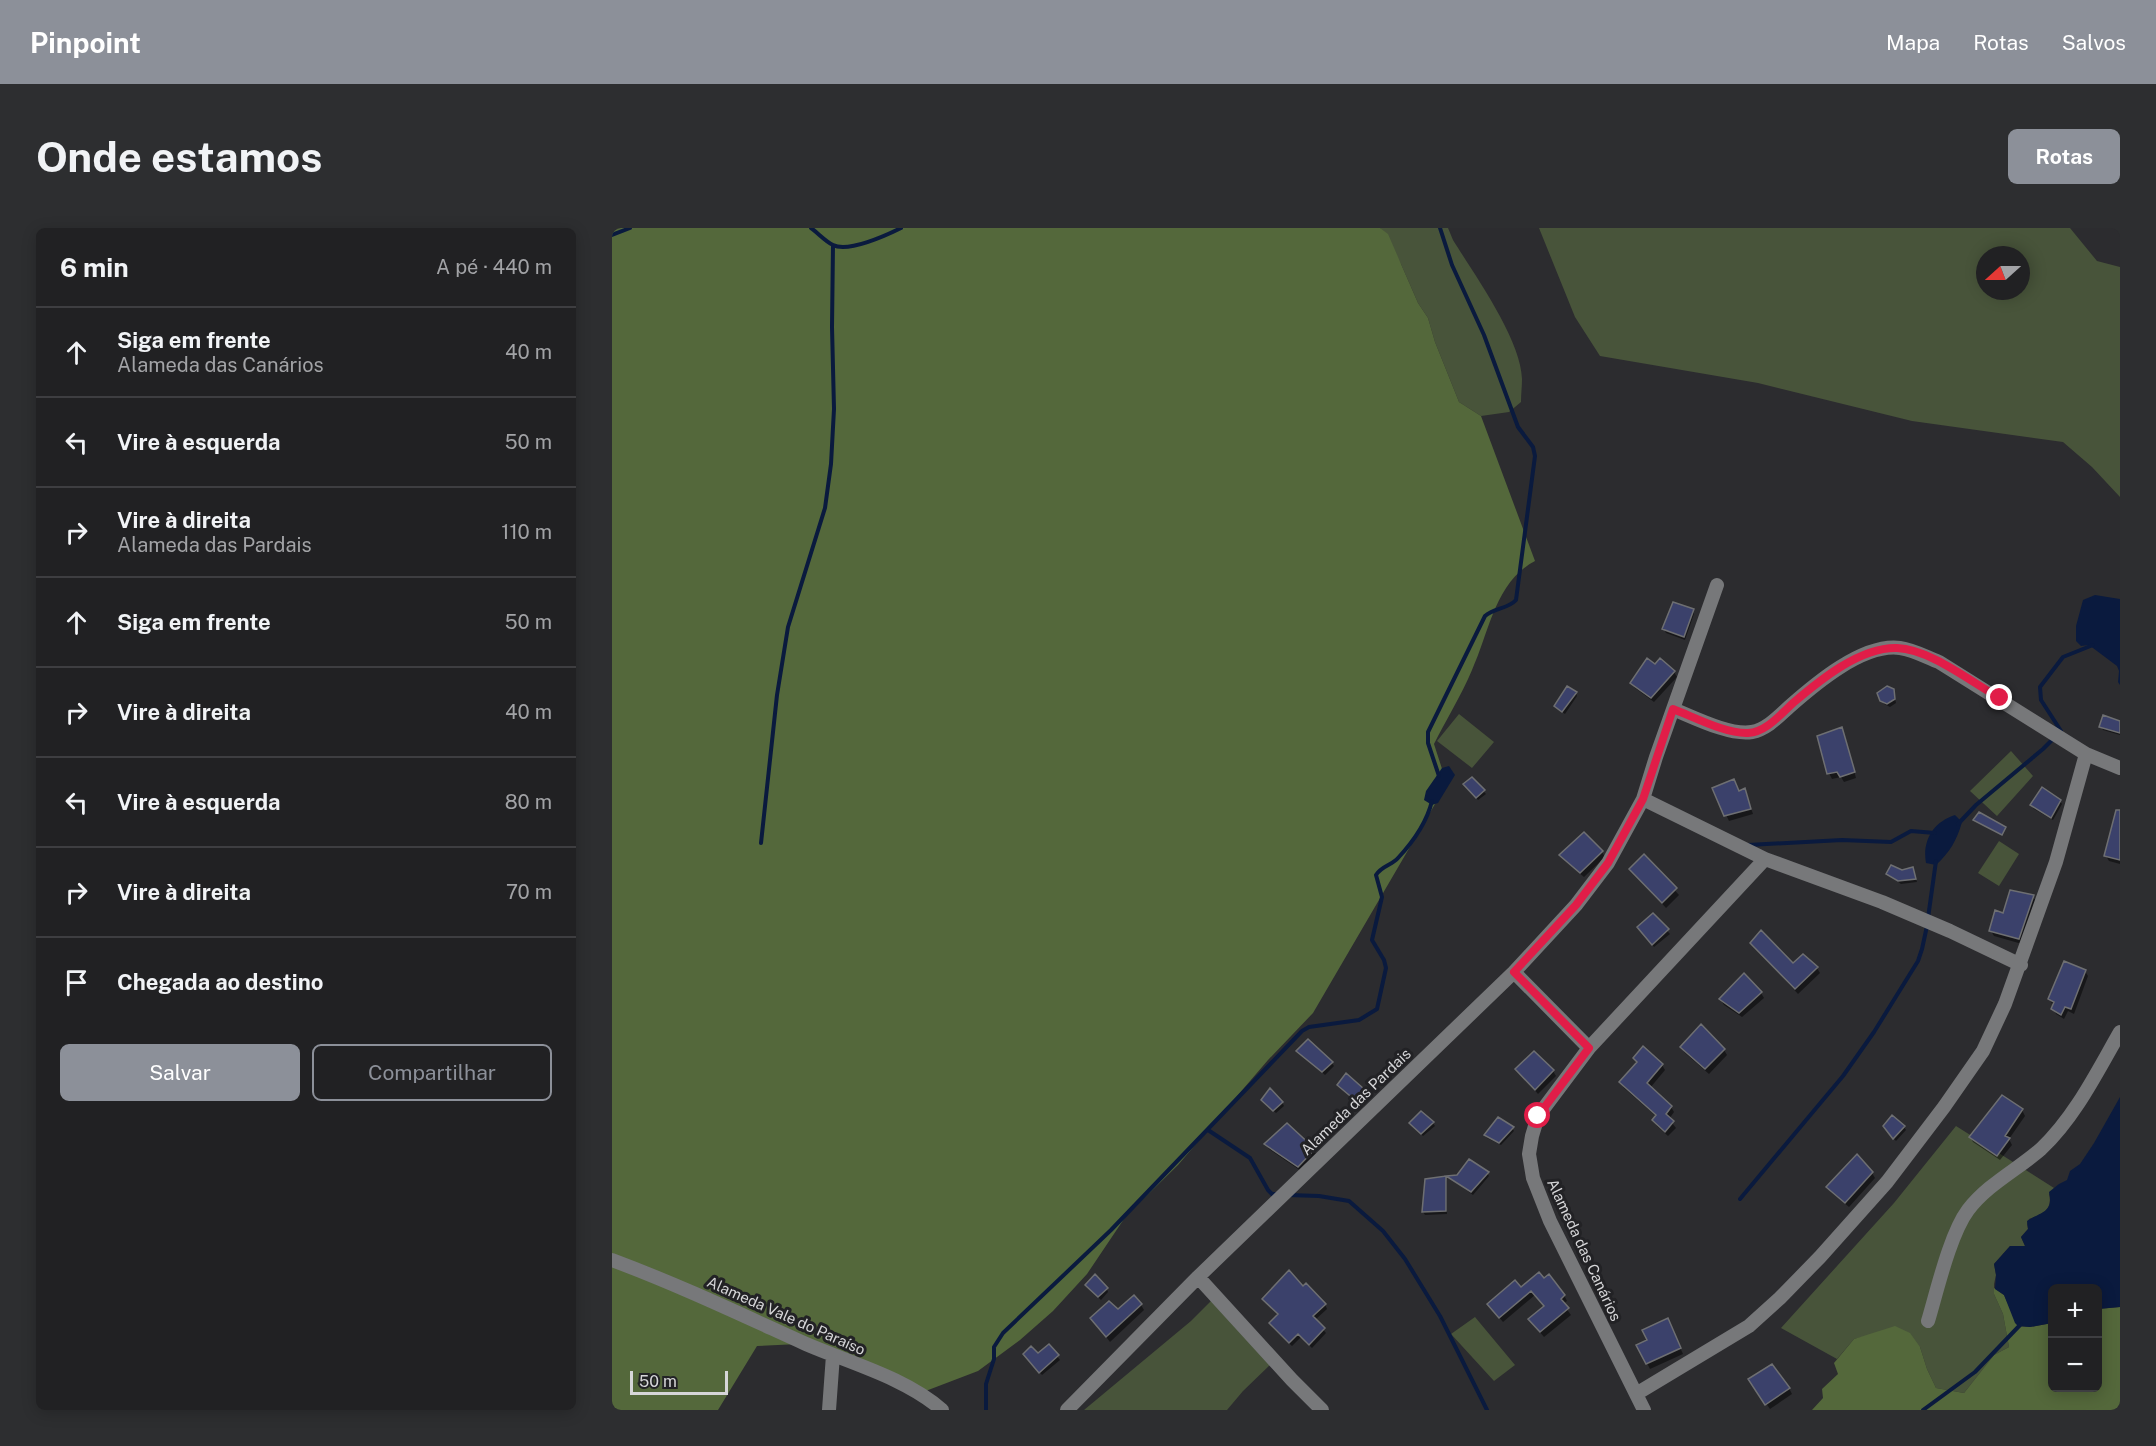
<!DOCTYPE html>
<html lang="pt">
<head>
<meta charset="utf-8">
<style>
  body { margin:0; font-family:"Public Sans",sans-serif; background:#2d2e30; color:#f1f3f6 }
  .controls { position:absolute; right:18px; bottom:18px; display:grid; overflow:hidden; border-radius:9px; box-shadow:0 3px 15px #0003 }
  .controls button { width:54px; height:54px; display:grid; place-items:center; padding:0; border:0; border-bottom:2px solid #3e3e41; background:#212123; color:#f1f3f6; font:30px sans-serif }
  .compass { position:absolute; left:1364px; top:18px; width:54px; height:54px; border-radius:50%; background:#212123; box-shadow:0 3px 15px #0003; rotate:249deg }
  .scale { position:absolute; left:18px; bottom:15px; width:98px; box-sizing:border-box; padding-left:6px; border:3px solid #d6d6d8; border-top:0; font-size:16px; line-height:21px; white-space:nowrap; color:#d6d6d8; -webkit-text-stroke:4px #222225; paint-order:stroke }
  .stop { position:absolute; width:18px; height:18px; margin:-14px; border:4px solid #e11d48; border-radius:50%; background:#fff }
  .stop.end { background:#e11d48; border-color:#fff; box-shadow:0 2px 6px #0008 }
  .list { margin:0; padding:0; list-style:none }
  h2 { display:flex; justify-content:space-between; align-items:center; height:78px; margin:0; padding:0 24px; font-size:26px }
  h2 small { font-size:20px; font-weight:400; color:#a2a3a6 }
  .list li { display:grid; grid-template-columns:39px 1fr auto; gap:18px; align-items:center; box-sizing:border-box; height:90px; padding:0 24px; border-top:2px solid #3e3e41 }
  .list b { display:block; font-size:22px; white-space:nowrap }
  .list p { margin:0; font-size:20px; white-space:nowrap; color:#a2a3a6 }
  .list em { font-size:20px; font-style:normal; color:#a2a3a6 }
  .actions { display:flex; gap:12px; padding:18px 24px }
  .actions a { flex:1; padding:14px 0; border:2px solid #8c9099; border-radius:9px; text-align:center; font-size:21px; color:#8c9099 }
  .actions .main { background:#8c9099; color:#fff }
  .icon { flex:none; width:33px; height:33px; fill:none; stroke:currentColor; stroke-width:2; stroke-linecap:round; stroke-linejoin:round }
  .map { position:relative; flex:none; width:1508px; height:1182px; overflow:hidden; border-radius:9px }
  header { display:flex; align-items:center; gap:36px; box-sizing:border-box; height:84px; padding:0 30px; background:#8c9099; color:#fff }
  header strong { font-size:28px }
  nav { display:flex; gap:33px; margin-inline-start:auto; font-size:21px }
  .intro { display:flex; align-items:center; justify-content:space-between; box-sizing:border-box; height:144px; padding:0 36px }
  h1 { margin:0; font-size:42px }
  .button { padding:15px 27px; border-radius:9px; background:#8c9099; color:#fff; font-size:21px; font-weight:700 }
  main { display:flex; gap:36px; padding:0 36px }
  aside { flex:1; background:#212123; border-radius:9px; box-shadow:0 3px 15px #0003 }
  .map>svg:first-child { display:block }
</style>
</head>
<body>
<header>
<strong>Pinpoint</strong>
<nav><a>Mapa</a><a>Rotas</a><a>Salvos</a></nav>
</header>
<div class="intro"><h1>Onde estamos</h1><a class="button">Rotas</a></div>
<main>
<aside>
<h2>6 min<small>A pé · 440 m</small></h2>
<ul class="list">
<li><svg class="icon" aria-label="ahead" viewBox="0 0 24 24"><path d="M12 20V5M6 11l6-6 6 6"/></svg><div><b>Siga em frente</b><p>Alameda das Canários</p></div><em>40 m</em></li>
<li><svg class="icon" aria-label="left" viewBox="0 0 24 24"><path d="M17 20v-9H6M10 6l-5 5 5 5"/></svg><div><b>Vire à esquerda</b></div><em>50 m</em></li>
<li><svg class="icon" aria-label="right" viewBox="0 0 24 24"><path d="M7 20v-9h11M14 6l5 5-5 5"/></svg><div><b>Vire à direita</b><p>Alameda das Pardais</p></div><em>110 m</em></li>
<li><svg class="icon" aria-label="ahead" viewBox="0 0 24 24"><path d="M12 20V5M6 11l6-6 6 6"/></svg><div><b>Siga em frente</b></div><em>50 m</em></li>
<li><svg class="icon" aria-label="right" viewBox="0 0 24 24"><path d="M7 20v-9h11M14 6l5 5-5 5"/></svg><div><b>Vire à direita</b></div><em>40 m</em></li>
<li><svg class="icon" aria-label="left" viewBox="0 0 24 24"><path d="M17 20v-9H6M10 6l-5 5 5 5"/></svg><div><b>Vire à esquerda</b></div><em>80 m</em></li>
<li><svg class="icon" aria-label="right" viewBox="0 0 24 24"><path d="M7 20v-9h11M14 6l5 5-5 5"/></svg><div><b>Vire à direita</b></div><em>70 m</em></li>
<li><svg class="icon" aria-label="arrive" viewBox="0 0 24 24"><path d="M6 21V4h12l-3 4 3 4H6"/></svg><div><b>Chegada ao destino</b></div></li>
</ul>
<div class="actions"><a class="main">Salvar</a><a>Compartilhar</a></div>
</aside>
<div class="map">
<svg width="1508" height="1182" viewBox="0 0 1508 1182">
  <rect width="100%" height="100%" fill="#2c2c2f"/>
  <path fill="#48543a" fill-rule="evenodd" d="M768 0H836L841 12C862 46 909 111 910 151 910 158 909 166 909 174L897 184 869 188 847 174 823 114 816 90 806 75 789 36Z
    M927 0H1458L1485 33 1508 39V269L1480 239 1451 214 1300 193 1146 155 988 128 963 89ZM1373 27H1409V63H1373Z
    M847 486 882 514 860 540 825 513Z
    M1399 523 1421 548 1385 588 1358 563Z
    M1387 613 1407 626 1387 658 1366 645Z
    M1344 898 1442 960 1437 966C1441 982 1430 986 1417 991L1415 996 1416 1001 1409 1009 1413 1018H1398L1382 1036 1384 1047 1382 1056V1066L1391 1086 1397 1119 1382 1127 1352 1165 1324 1160 1315 1141 1308 1119 1259 1107 1242 1111 1225 1131 1169 1100 1282 975Z
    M608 1064 660 1135 631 1163 615 1182H472L579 1093Z
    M863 1089 903 1137 882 1153 839 1106Z"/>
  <path fill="#54683b" d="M0 0H768L776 6 806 75 816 90 823 114 847 174 869 188 923 333C883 354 877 405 860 442 849 468 834 492 822 516L832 547 830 564 701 785 656 832 566 937 514 988 475 1046 441 1083 408 1112 366 1143 311 1164 187 1116 145 1118 106 1182H0Z
    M1382 1060 1392 1067 1406 1098 1418 1099 1440 1095V1160H1486V1081L1508 1079V1182H1200L1211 1170 1210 1161 1226 1146 1222 1135 1242 1111 1283 1098 1298 1105 1308 1119 1315 1141 1324 1160 1352 1165 1382 1127 1397 1119 1391 1086 1382 1066Z"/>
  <path fill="#0a1a3e" d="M1483 367 1508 371V457L1506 454 1507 443 1505 438 1477 417 1469 418 1464 413V398L1471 372Z
    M837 538 843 547 826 575 820 577 812 572 814 563 830 540Z
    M1343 587 1350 594C1345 612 1338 624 1324 637L1314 635C1310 613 1321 594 1343 587Z
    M1508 869V1079L1486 1081V1060H1440V1095L1418 1099 1406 1098 1403 1095 1392 1067 1383 1061 1384 1047 1382 1036 1398 1018H1413L1409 1009 1416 1001 1415 993C1428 984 1442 985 1437 964L1447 956 1455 952 1458 943 1468 936 1482 915Z"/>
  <path fill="#0007" d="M1081 383 1082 386 1073 412 1054 405 1052 401Z
    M1043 438 1062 444 1065 449 1042 474 1023 460 1020 455Z
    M1281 462 1284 475 1278 479 1272 476 1270 472Z
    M964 465 965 468 953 486 946 481 944 478Z
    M1508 495V507L1491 502 1489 498Z
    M1232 506 1244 550 1232 554 1229 549 1220 551 1217 545Z
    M860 551 874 566 866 572 855 559Z
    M1102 561 1127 564 1133 562 1141 586 1117 593Z
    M1448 573 1450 576 1441 592 1422 581 1420 578Z
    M1508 602V636L1497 633 1494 628Z
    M990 624 993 629 972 649 952 632 949 627Z
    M1032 628 1067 667 1054 680 1019 641Z
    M1302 644 1305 654 1289 656 1276 646Z
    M1399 664 1421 669 1425 674 1410 716 1382 708 1379 703 1392 686Z
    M1041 687 1058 706 1042 719 1029 703Z
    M1140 716 1181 737 1205 740 1208 745 1186 766Z
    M1473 743 1476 748 1462 786 1456 783 1452 791 1444 786 1438 771Z
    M1149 765 1152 770 1130 789 1112 777 1109 772Z
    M1069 819 1112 822 1115 827 1097 846 1073 825Z
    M1031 820 1050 837 1053 842 1038 860 1059 879 1062 884 1057 891 1064 900 1056 908 1045 898 1042 892 1045 889 1012 860 1009 854 1026 836 1023 830Z
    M686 823 720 835 722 838 713 847Z
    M905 841 941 843 944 848 926 866Z
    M727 857 750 862 752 866 745 874Z
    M670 874 672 878 664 885 653 875Z
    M1410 882 1413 888 1397 911 1400 917 1388 932 1361 914 1358 909Z
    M821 895 823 898 811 908 799 896Z
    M675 897 702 922 705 928 689 943 657 921 654 916Z
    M1292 899 1294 902 1284 913 1274 902Z
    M900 900 902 903 889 917 875 910 873 907Z
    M875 945 877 948 861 967 837 949Z
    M1260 945 1263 950 1237 979 1219 964 1216 959Z
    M833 950 835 953V986L813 987 811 984Z
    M932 1052 952 1067 955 1073 951 1076 959 1087 932 1109 921 1096 933 1079 923 1067 891 1094 880 1081 909 1061Z
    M477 1060 495 1061 496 1064 489 1072Z
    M691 1060 713 1076 715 1081 703 1092 714 1105 700 1120 689 1109 680 1118 661 1100 659 1095 667 1087 655 1075Z
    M529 1077 532 1082 498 1114 480 1090Z
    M1058 1097 1071 1126 1038 1141 1026 1117 1038 1113Z
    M437 1118 448 1132 430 1147 414 1129 425 1128Z
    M1141 1157 1177 1160 1180 1166 1158 1181Z"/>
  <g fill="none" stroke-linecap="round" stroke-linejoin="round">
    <path stroke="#0a1a3e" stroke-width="4" d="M199 0C206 5 213 13 221 17 236 25 275 7 289 0
      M0 7 18 0
      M827 548 816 515V504L873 388C882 380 896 381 904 372L923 228 921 219 906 199 872 107 840 37 828 0
      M1346 596 1364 577 1431 521 1449 503 1429 472 1428 459 1451 429 1481 417
      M149 615 165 467 176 399 213 280 219 236 222 181 220 99 221 17
      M1136 617 1230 612 1279 614 1299 603 1323 605
      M1316 690 1324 633
      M596 902 638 930 656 962 660 966H665
      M676 967 707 968 737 973 771 1003 793 1031 828 1088 875 1182
      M1128 971 1231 848 1262 804 1306 733 1310 721 1315 698
      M374 1182V1156L382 1131V1119L391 1105 499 1002 690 803 697 799 747 792 765 781 774 740 772 732 760 712 770 669 764 647C769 638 780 637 786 630 801 614 815 593 820 573
      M1311 1182 1363 1144 1409 1096"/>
  </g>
  <path fill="#3b416b" stroke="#6e6f72" stroke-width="1.5" d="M1061 374 1082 381 1072 409 1050 401Z
    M1035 430 1043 436 1048 430 1063 443 1039 470 1018 455Z
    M955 458 965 464 950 484 942 478Z
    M1275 458 1282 461 1283 471 1275 476 1268 473 1265 465Z
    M1491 487 1508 493V505L1487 499Z
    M1230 499 1243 544 1228 549 1225 544 1215 546 1205 508Z
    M860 549 873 562 864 570 851 556Z
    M1122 551 1127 563 1133 560 1139 581 1112 588 1100 560Z
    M1430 559 1449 572 1439 590 1418 577Z
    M1504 582H1508V632L1492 628Z
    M1367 584 1394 599 1390 607 1361 592Z
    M972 604 991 623 968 645 947 627Z
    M1032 626 1065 660 1050 675 1017 641Z
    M1279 637 1290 642 1301 639 1304 651 1286 653 1274 646Z
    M1398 662 1422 667 1407 711 1377 703 1383 682 1391 685Z
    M1041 685 1057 701 1040 717 1025 699Z
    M1149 702 1181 735 1191 726 1206 739 1183 761 1138 715Z
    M1452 733 1474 742 1459 781 1453 779 1449 787 1439 781 1442 774 1436 771Z
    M1132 745 1150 764 1127 785 1107 771Z
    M1089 796 1113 821 1093 841 1068 819Z
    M696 811 721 834 710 844 684 823Z
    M1031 818 1051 836 1035 855 1060 878 1054 886 1062 893 1053 904 1040 892 1044 887 1007 854 1025 834 1021 830Z
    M922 823 942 842 923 862 903 841Z
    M734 845 752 861 743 872 725 857Z
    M658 860 671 874 661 883 649 872Z
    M1390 867 1411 881 1393 908 1398 910 1385 928 1357 909Z
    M809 883 822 894 809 906 797 895Z
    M1280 887 1293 898 1281 911 1271 898Z
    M886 889 902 899 887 915 872 907Z
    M675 895 703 921 686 939 652 916Z
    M1245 926 1261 944 1233 975 1214 959Z
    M857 931 877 944 859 964 834 948 845 947Z
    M834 948V983L810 984 813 951Z
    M677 1042 691 1058 694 1055 714 1076 701 1088 713 1100 697 1117 686 1106 677 1115 657 1095 666 1086 650 1071Z
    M927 1044 932 1050 937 1046 953 1067 949 1071 957 1080 928 1104 916 1091 932 1078 919 1063 887 1090 875 1076 903 1052 909 1059Z
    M483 1046 496 1060 486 1069 473 1057Z
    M522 1067 530 1076 494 1109 478 1090 497 1073 506 1081Z
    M1056 1090 1069 1120 1034 1136 1024 1117 1035 1112 1030 1102Z
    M437 1116 447 1127 427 1145 411 1126 419 1118 426 1125Z
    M1160 1136 1178 1160 1153 1177 1136 1151Z"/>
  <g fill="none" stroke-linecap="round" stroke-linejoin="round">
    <path stroke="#77787a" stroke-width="14" d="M1105 357 1044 529 1031 571 1153 631 1270 674 1338 703 1409 737
      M1061 481C1081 489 1118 508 1140 504 1155 501 1166 489 1177 479 1203 456 1251 415 1288 420 1302 422 1314 429 1327 434L1474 526 1508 540
      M902 744 977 820
      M0 1032C67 1057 130 1087 194 1116 238 1135 294 1150 330 1182
      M586 1049 680 1152 710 1182
      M1316 1093C1325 1063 1338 1006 1356 982 1376 956 1405 942 1429 921 1463 889 1485 844 1508 804
      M1024 1166 1137 1098 1168 1070 1208 1029 1275 954 1332 879 1371 823 1393 776 1444 634 1474 526
      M217 1182 221 1127
      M455 1182 586 1049 902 744 964 677 996 635 1031 571
      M1032 1182 938 993 921 950 917 926 920 908 926 888 977 820 1153 631"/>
  </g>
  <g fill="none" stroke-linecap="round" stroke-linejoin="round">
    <path stroke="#e11d48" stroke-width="8" d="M926 888 977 820 902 744 964 677 996 635 1031 571 1061 481C1082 489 1114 506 1136 505 1154 504 1168 487 1181 475 1208 452 1248 419 1285 420 1318 421 1359 454 1388 470"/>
  </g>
  <g text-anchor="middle" stroke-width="6" stroke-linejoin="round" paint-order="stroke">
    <g font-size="15" fill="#d6d6d8" stroke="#222225">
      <text transform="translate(744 874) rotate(-44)" y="5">Alameda das Pardais</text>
      <text transform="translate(972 1022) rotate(65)" y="5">Alameda das Canários</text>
      <text transform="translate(174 1088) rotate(24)" y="5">Alameda Vale do Paraíso</text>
    </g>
  </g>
</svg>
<div class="controls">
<button>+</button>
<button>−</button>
</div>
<svg class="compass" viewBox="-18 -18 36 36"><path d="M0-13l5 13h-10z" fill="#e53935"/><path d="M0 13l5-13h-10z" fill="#a2a3a6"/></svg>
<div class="scale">50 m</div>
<div class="stop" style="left:926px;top:888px"></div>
<div class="stop end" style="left:1388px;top:470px"></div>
</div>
</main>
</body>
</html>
